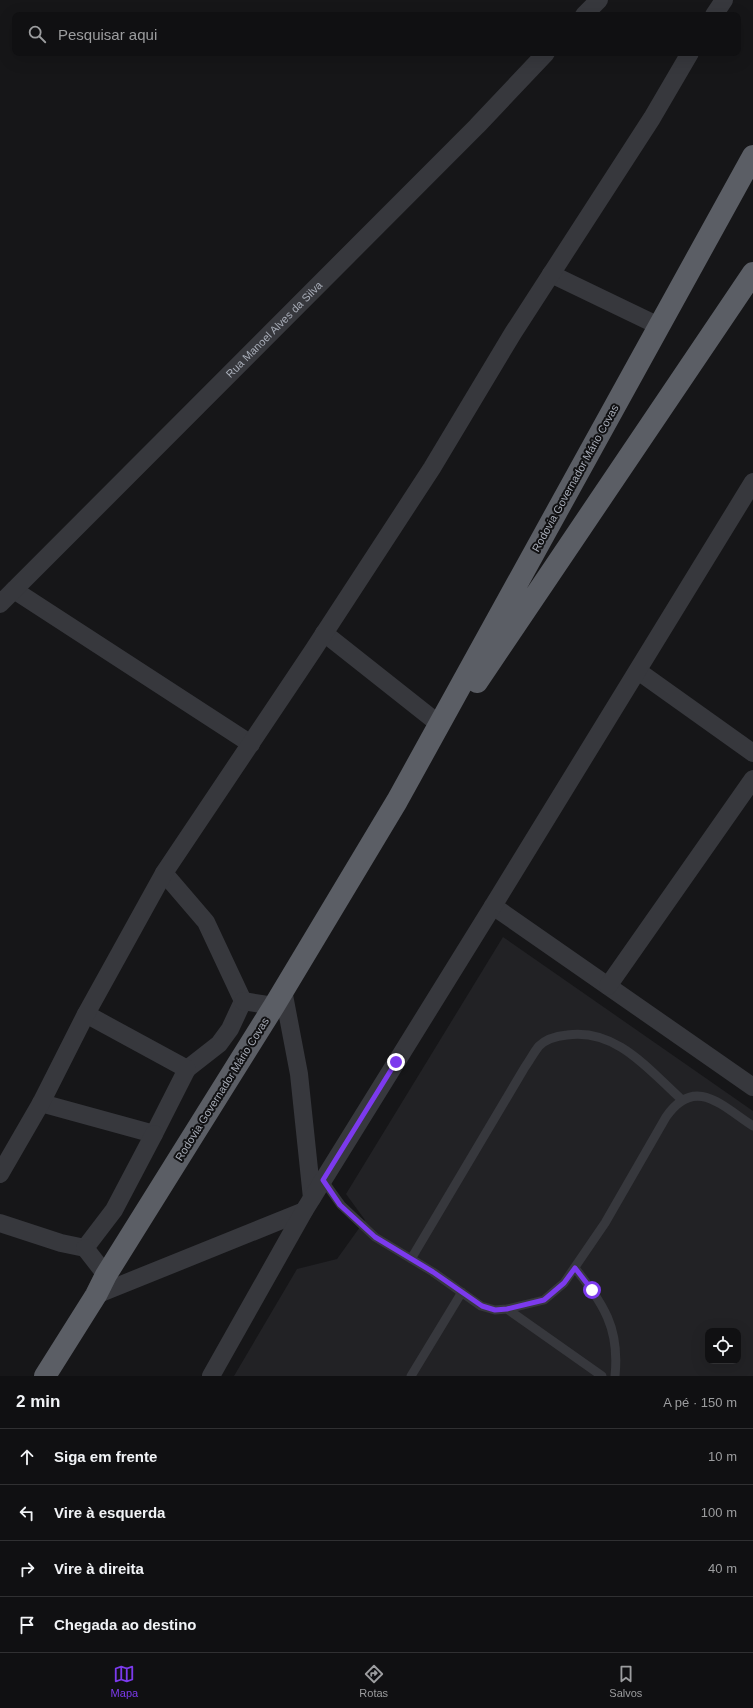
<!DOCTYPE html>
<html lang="pt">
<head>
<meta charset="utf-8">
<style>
  body { margin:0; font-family:Helvetica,sans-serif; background:#1e1e20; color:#f1f3f6 }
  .controls { position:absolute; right:12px; bottom:12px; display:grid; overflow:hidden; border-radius:8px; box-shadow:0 4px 16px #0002 }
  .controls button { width:36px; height:36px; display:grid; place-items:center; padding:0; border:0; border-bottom:1px solid #303032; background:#101012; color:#f1f3f6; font:20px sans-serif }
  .stop { position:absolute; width:12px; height:12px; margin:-9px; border:3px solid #7c3aed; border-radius:50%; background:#fff }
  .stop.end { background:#7c3aed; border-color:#fff; box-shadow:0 1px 4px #0008 }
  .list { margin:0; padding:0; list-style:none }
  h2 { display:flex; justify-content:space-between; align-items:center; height:52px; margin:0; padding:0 16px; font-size:17px }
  h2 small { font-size:13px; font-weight:400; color:#9c9d9f }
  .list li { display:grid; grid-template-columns:26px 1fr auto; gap:12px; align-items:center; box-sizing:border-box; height:56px; padding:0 16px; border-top:1px solid #303032 }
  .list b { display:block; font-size:15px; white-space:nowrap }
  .list em { font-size:13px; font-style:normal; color:#9c9d9f }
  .icon { flex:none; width:22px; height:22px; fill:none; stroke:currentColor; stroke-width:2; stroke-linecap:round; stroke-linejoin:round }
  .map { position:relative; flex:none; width:753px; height:1376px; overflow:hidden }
  .search { position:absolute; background:#101012; box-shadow:0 4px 16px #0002; left:12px; right:12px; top:12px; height:44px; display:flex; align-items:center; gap:10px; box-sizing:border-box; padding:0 14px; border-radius:8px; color:#9c9d9f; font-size:15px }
  .sheet { height:276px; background:#101012 }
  nav { display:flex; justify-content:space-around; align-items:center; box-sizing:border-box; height:56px; border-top:1px solid #303032; background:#101012; font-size:11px; color:#9c9d9f }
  nav a { display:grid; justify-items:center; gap:2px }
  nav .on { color:#7c3aed }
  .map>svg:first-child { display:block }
</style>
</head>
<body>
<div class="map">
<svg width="753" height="1376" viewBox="0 0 753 1376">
  <rect width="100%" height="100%" fill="#161618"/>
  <path fill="#222225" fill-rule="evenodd" d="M503 937 753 1111V1376H234L297 1269 337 1259 365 1220 346 1194ZM708 1331H738V1361H708Z"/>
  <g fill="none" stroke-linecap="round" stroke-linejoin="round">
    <path stroke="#37383d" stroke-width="9" d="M323 1180 341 1205 375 1237 433 1272 481 1306 495 1310 507 1309 544 1300 564 1283 605 1223 666 1117C695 1075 722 1106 753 1126
      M411 1259 525 1067C530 1060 534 1052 539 1046 546 1039 557 1036 567 1035 616 1028 648 1069 681 1099
      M575 1268C603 1304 620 1327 615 1376
      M507 1309 602 1376
      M411 1376 462 1292"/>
    <g stroke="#37383d" stroke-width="18">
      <path d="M584 15 599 0"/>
      <path d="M714 15 724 0"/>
      <path d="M551 274 659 326"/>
      <path d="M14 590 251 744"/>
      <path id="s1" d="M0 604 477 126 546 53"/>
      <path d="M324 633 439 724"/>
      <path d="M638 671 753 753"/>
      <path d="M164 873 206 922 243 1001 230 1029 219 1044 187 1069"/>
      <path d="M493 906 753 1087"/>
      <path d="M608 986 753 779"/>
      <path d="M283 990 299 1074 312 1198"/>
      <path d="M243 1001 274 1006"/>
      <path d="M41 1103 154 1134 187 1069 86 1014"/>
      <path d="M0 1174 41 1103 86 1014 164 873 312 652 432 468 513 333 652 118 690 53"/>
      <path d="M0 1223 61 1243 85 1248 114 1210 154 1134"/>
      <path d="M85 1248 106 1275"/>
      <path d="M96 1295 304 1211"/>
      <path d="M211 1376 304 1211 493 906 753 482"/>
    </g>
    <path stroke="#5b5e65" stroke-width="22" d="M477 682 753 273
      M45 1376 96 1295 106 1275 274 1006 397 801 753 156"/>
  </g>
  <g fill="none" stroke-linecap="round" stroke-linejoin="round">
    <path stroke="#7c3aed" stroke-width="5" d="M396 1062 323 1180 340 1205 375 1237 433 1272 482 1306 495 1310 507 1309 544 1300 564 1283 575 1268 592 1290"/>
  </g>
  <g text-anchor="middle" stroke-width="4" stroke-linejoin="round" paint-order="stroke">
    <g font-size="11" fill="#a8adb8" stroke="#111113">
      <text dy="4" stroke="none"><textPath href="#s1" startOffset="388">Rua Manoel Alves da Silva</textPath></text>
      <text transform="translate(575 478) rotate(-61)" y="4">Rodovia Governador Mário Covas</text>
      <text transform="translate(222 1089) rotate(-58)" y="4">Rodovia Governador Mário Covas</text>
    </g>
  </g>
</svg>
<div class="controls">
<button><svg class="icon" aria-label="locate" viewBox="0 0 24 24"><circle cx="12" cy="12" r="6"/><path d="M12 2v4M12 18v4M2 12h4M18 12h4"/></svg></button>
</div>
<div class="stop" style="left:592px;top:1290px"></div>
<div class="stop end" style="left:396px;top:1062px"></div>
<div class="search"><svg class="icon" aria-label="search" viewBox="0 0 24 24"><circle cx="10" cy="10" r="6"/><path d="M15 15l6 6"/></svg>Pesquisar aqui</div>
</div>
<section class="sheet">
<h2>2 min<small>A pé · 150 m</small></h2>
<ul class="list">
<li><svg class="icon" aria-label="ahead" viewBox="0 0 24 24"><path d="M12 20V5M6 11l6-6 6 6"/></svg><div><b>Siga em frente</b></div><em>10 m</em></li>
<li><svg class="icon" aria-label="left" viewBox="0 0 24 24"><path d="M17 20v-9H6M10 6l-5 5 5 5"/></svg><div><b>Vire à esquerda</b></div><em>100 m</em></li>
<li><svg class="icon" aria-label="right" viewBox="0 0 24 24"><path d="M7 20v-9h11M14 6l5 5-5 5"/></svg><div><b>Vire à direita</b></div><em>40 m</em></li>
<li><svg class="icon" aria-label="arrive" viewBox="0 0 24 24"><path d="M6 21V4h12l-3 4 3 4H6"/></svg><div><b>Chegada ao destino</b></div></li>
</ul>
</section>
<nav>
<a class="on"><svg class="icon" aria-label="map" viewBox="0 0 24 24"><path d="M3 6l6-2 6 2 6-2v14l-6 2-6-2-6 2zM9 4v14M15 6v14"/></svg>Mapa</a>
<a><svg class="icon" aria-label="directions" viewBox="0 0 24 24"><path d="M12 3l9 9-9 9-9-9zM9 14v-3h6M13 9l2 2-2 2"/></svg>Rotas</a>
<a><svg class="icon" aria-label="saved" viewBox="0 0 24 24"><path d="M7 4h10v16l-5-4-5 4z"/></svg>Salvos</a>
</nav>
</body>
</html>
